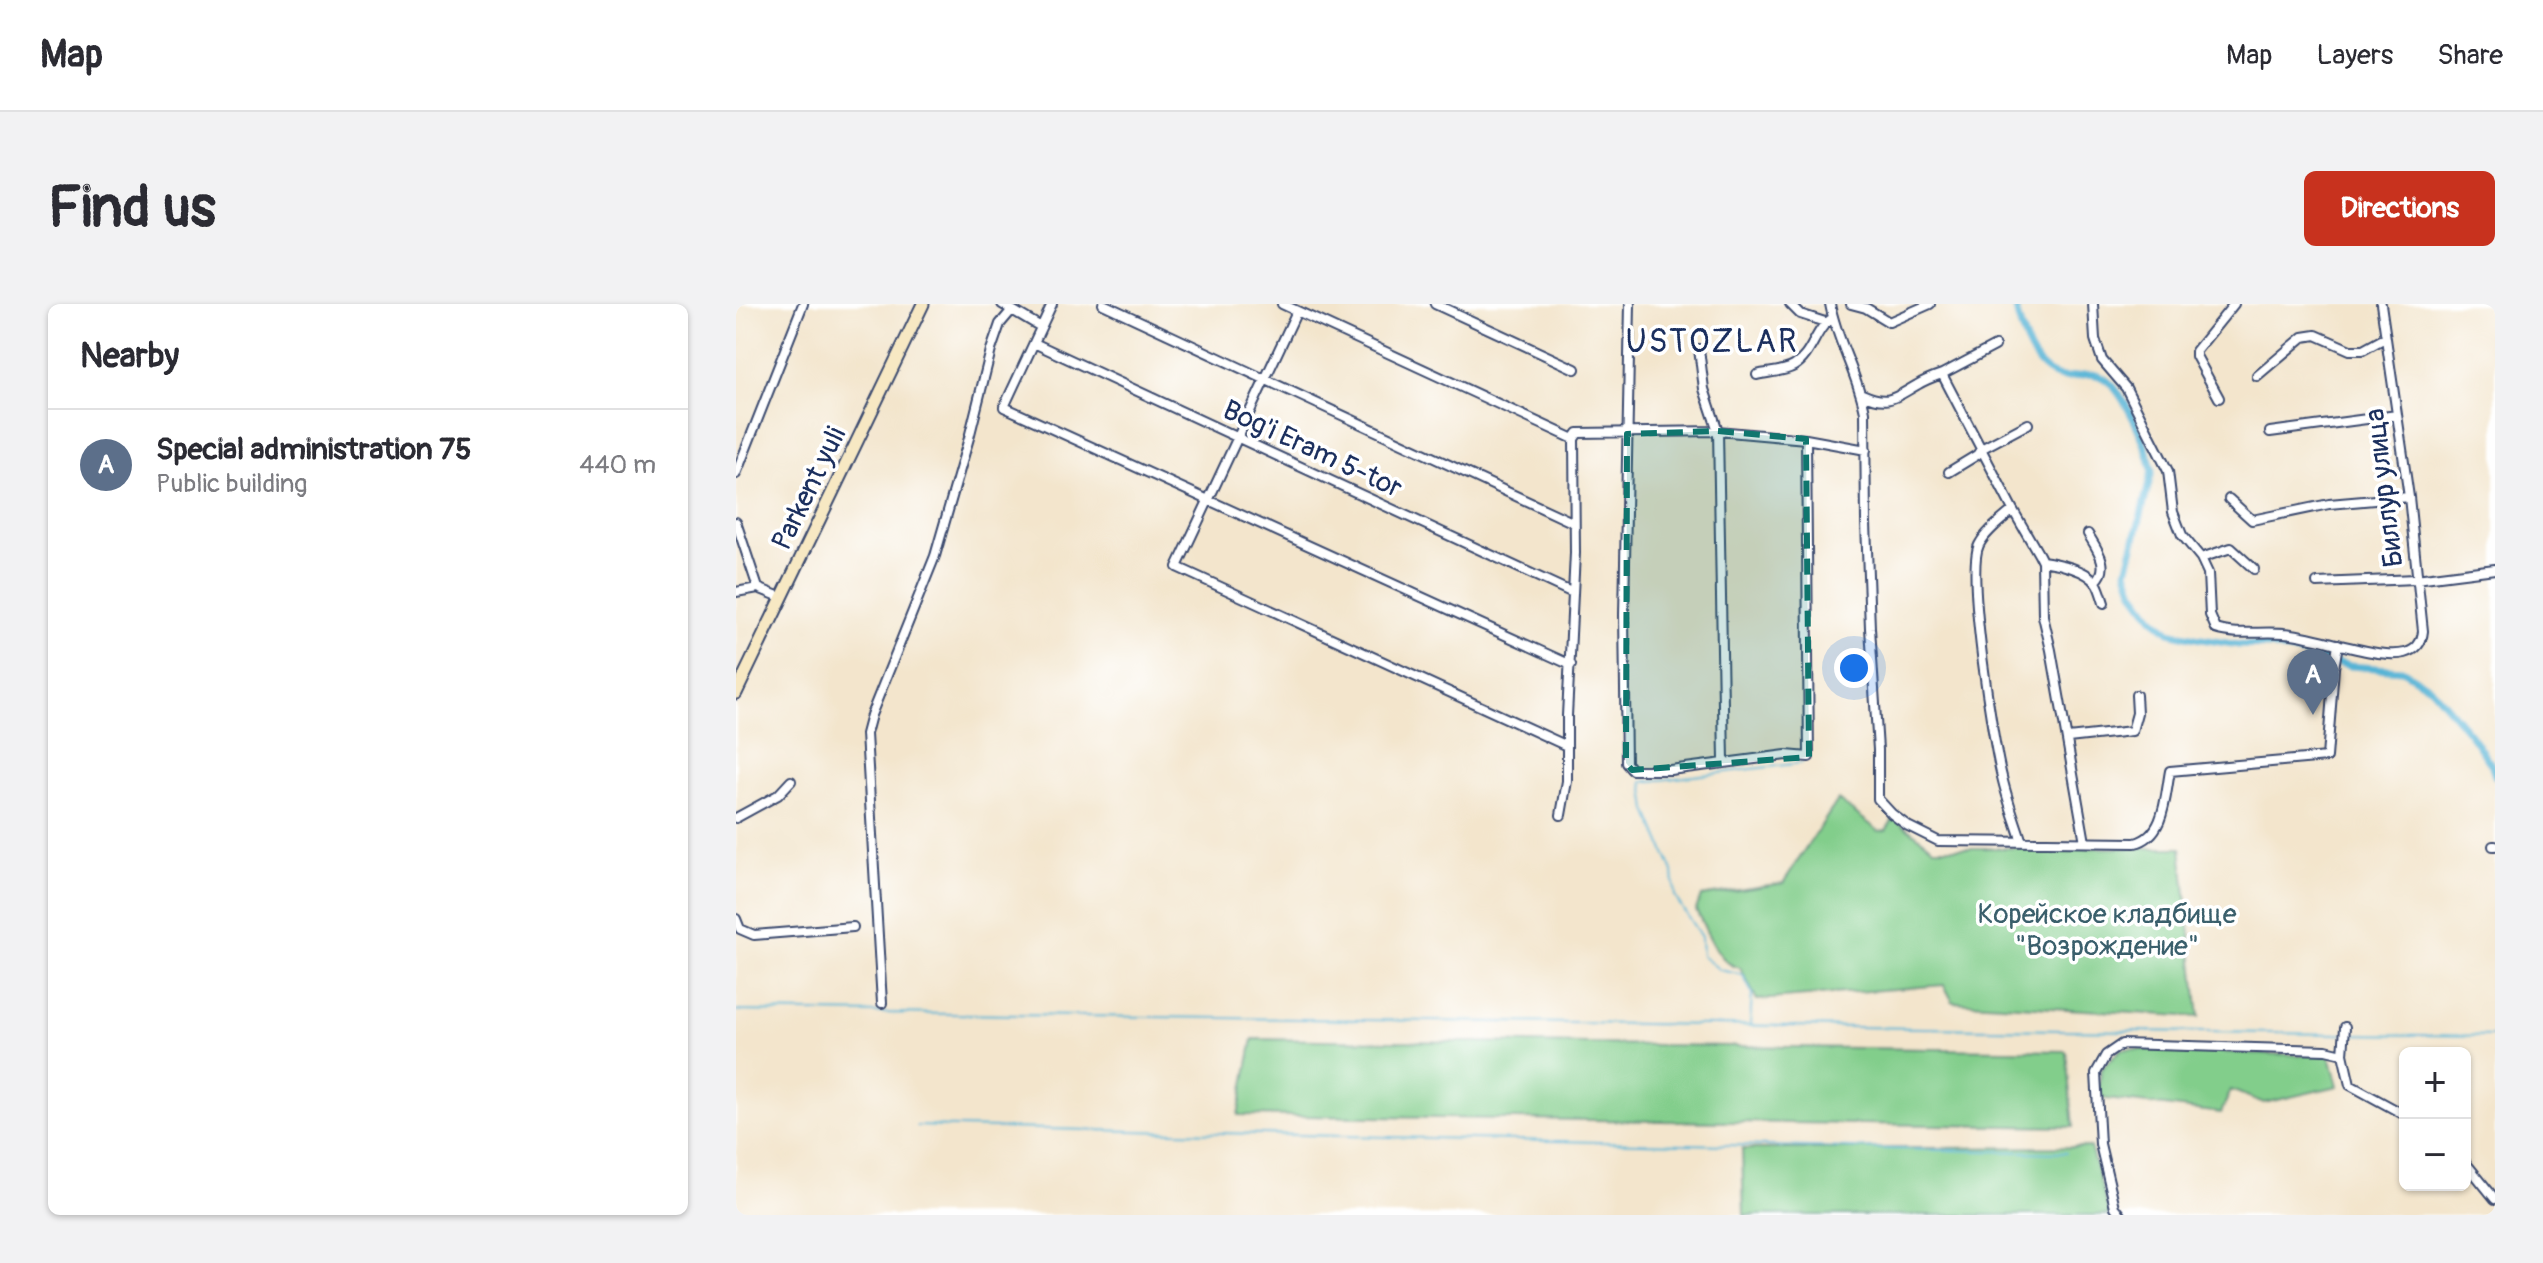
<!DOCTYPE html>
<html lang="en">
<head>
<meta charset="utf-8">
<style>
  body { margin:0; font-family:Pangolin,sans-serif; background:#f2f2f3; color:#2b2b33 }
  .controls { position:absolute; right:24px; bottom:24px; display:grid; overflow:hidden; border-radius:12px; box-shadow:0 2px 6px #0004 }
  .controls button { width:72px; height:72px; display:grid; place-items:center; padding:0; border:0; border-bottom:2px solid #e1e1e2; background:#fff; color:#2b2b33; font:40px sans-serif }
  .you { position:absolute; left:1118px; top:364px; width:28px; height:28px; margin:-20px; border:6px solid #fff; border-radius:50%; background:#1a73e8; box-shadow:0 0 0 12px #1a73e833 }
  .badge { display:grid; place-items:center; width:52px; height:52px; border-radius:50%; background:#c8321e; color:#fff; font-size:26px; font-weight:700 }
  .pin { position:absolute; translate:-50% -66px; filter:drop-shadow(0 2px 4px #0008) }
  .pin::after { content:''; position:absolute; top:42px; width:28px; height:24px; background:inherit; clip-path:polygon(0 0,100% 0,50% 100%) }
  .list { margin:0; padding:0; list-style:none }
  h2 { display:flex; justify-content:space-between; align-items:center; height:104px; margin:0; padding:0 32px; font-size:34px }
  h2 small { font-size:26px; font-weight:400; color:#7c7c81 }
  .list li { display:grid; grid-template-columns:52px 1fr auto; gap:24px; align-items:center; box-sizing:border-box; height:112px; padding:0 32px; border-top:2px solid #e1e1e2 }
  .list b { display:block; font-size:30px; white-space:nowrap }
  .list p { margin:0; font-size:26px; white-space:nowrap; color:#7c7c81 }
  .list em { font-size:26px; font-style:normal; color:#7c7c81 }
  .map { position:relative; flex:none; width:1759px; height:911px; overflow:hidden; border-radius:12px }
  header { display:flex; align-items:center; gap:48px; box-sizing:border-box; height:112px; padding:0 40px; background:#fff; border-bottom:2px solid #e1e1e2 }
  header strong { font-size:38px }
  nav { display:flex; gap:44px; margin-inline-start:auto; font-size:28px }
  .intro { display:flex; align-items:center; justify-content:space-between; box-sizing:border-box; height:192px; padding:0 48px }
  h1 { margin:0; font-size:56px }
  .button { padding:20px 36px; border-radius:12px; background:#c8321e; color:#fff; font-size:28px; font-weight:700 }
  main { display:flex; gap:48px; padding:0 48px }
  aside { flex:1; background:#fff; border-radius:12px; box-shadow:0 2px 6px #0004 }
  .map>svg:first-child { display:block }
</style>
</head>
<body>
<header>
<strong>Map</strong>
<nav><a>Map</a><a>Layers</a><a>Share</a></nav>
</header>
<div class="intro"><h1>Find us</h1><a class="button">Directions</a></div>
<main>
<aside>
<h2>Nearby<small></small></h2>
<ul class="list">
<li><span class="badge" style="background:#5c6f8a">A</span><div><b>Special administration 75</b><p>Public building</p></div><em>440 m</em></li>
</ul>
</aside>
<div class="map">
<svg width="1759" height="911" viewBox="0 0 1759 911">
  <rect width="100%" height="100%" fill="#fff"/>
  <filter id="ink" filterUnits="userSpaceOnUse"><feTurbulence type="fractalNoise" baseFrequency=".0125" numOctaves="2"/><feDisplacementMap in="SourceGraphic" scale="16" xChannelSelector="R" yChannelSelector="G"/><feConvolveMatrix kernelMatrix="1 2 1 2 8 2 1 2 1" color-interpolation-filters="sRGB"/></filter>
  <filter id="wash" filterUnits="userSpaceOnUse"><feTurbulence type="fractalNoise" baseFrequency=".006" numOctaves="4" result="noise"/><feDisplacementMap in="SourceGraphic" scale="32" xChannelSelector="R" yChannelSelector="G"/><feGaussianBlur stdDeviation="1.8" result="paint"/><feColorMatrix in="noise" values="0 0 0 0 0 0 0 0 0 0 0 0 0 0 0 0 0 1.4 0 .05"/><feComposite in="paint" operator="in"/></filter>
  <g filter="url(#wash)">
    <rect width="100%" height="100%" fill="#f3e5cc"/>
    <path fill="#82ce8b" stroke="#4e7e74" stroke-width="2" d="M1102 496 1143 527 1150 526 1158 514 1198 544H1445L1463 713 1217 698 1208 681 1021 696 1004 664C982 661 970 625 960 606L965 592 1047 579Z
      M517 735 1330 747 1337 823 502 811Z
      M1385 745 1594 752 1602 782 1528 799 1495 786 1485 809 1362 794 1365 766Z
      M1354 843 1374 911H1008L1006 845Z"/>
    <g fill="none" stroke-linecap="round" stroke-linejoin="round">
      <path stroke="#57b4d5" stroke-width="2" d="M0 707 1606 730
        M1014 722 1016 689 1007 671 984 666 966 652 965 633 939 593 937 568 911 506 907 478 1066 459
        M1612 730 1759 732
        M181 822 1330 849"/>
      <path stroke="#57b4d5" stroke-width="7" d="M1279 0C1284 26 1298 76 1333 73 1347 72 1356 66 1369 75 1389 89 1412 143 1416 167L1391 267 1398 288 1417 314 1433 328 1459 334 1503 341 1535 342 1614 362 1666 366 1695 384 1734 430 1755 460 1759 472"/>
    </g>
  </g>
  <g filter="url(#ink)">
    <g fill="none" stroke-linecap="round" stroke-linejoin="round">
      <defs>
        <path id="street" d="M266 0 305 23
          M316 0 268 103 835 361
          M367 0 838 219
          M546 0 838 135
          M699 0 839 65
          M894 0 888 311 890 459 896 466H934L1050 451 1073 453 1070 135
          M1054 0 1064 10 1089 18
          M1094 0C1101 38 1122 71 1129 108L1130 219 1134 324 1142 446V495L1156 510 1172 522 1202 537 1399 539C1429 532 1429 493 1434 467L1591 453 1598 364 1602 340
          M1115 0 1130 4 1153 18 1194 0
          M1357 0 1359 35 1366 56 1390 84 1432 167 1437 208 1446 231 1465 254 1472 269 1474 311 1480 325C1501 332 1525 327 1548 329 1580 331 1641 356 1669 349 1681 346 1686 338 1687 327L1673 193 1645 0
          M561 7 441 263 831 442
          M298 39 837 289
          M963 45 968 85 982 127 988 457
          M1206 70 1259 42
          M1021 71C1032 68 1048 68 1058 62 1077 51 1079 23 1097 14
          M1521 72 1567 33 1580 31 1614 46H1627L1649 34
          M1126 90C1153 102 1158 94 1181 81 1189 76 1197 73 1206 70L1277 206 1303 251 1306 257 1307 312 1315 346 1349 538
          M1483 94 1460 52V47L1498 0
          M1534 128 1661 111
          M1213 168 1241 151 1245 145 1292 120
          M0 170 67 0
          M1493 195 1516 216 1593 200 1673 193
          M1277 206C1266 216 1250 227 1243 241 1230 267 1257 438 1266 473 1271 495 1279 516 1286 538
          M0 218 22 284 42 292
          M1352 230C1361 245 1375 263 1360 277
          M1465 254 1495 244 1518 265
          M1306 257C1321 259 1353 266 1361 280 1364 285 1366 293 1368 299
          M1581 279 1680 275 1759 265
          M0 288 22 284
          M1332 434 1396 427 1401 409 1400 391
          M825 511 831 477V412L839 249 838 135 842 129 982 127 1070 135 1130 146
          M0 514 42 491 55 477
          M1757 542H1759
          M0 615 4 625 18 631 117 623
          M146 699 130 430 135 411 199 252 233 134 255 46 264 20 275 7
          M1609 723 1607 750 1614 781 1669 811
          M1729 858 1759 895
          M1385 911 1379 903 1364 840 1360 769 1370 751 1386 740 1590 746 1607 750"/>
        <path id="secondary" d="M0 389 187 0"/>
      </defs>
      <use href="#street" stroke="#3b4a6e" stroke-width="12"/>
      <use href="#secondary" stroke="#3b4a6e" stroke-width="15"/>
      <use href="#street" stroke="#fff" stroke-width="8"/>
      <use href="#secondary" stroke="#f7e8c3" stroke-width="11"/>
    </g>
  </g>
  <path fill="#0f766e" fill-opacity="0.2" stroke="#0f766e" stroke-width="6" stroke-dasharray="16 10" stroke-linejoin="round" d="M982 127 1070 135 1073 453 896 466 890 459 891 130Z"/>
  <g text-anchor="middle" stroke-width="7" stroke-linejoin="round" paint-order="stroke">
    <g font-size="28" fill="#1b2f5e" stroke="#fff">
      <text transform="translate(577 144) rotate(25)" y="10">Bog'i Eram 5-tor</text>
      <text transform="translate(72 184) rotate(-64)" y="10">Parkent yuli</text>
      <text transform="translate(1647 184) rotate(-97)" y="10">Биллур улица</text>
    </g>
    <g font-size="28" fill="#3a5f6c" stroke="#fff">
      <text x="1371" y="619">Корейское кладбище<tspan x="1371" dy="32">"Возрождение"</tspan></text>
    </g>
    <g font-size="32" letter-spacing="2" fill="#1b2f5e" stroke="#fff">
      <text x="976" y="48">USTOZLAR</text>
    </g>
  </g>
</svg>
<div class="controls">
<button>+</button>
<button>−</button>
</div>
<div class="you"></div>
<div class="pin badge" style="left:1577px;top:411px;background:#5c6f8a">A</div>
</div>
</main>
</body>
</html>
